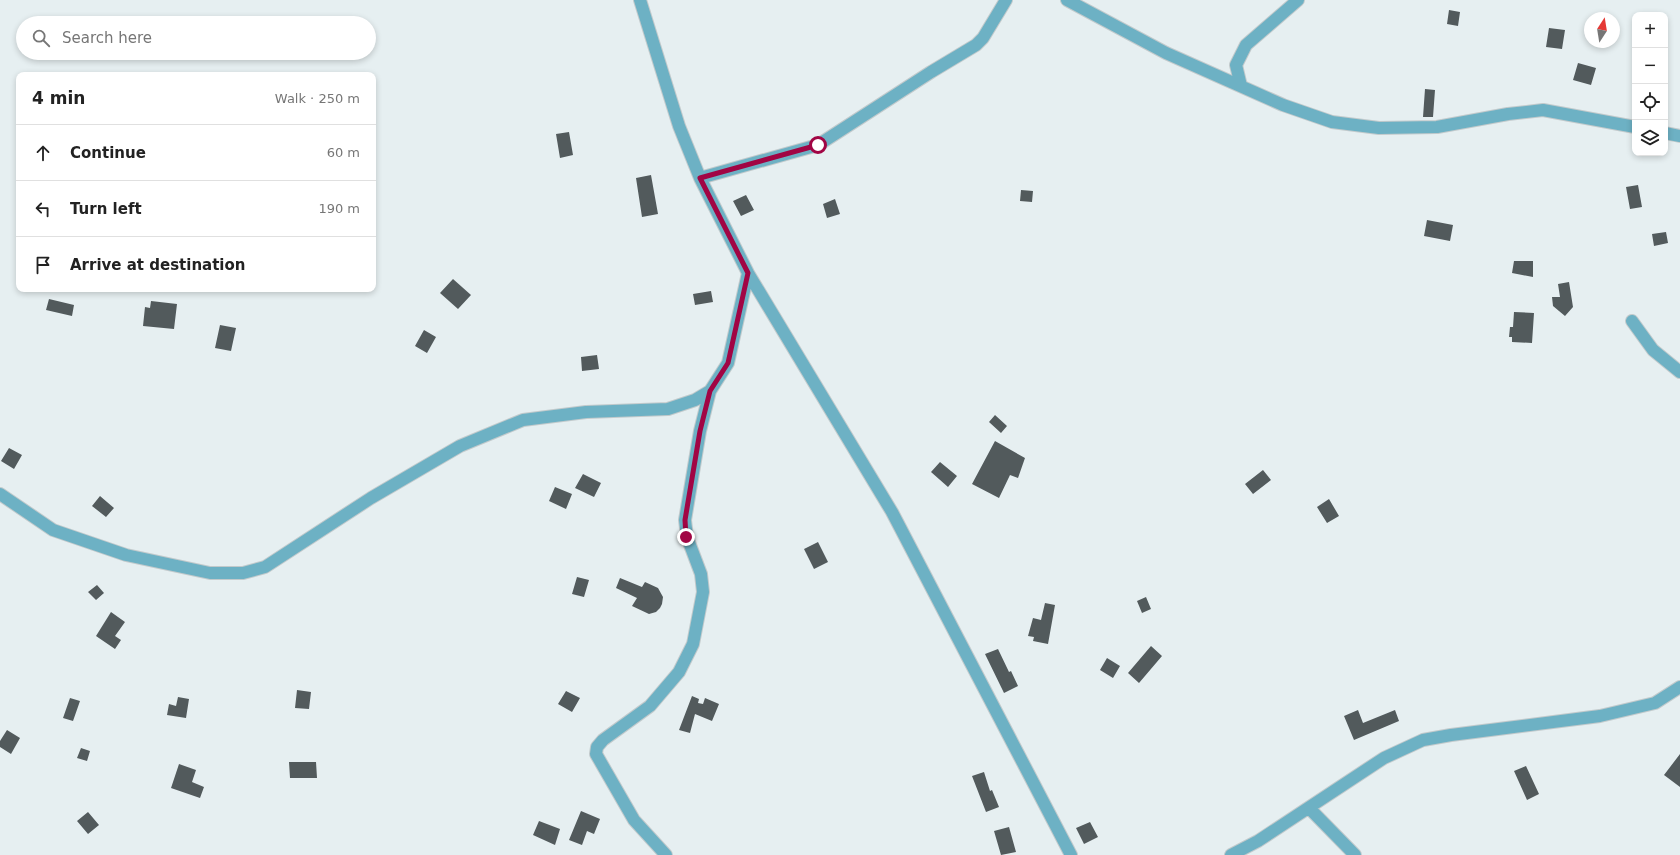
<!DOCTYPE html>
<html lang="en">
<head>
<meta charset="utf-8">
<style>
  body { margin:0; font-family:"DejaVu Sans",sans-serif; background:#f2f2f2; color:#222 }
  .controls { position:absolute; right:12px; top:12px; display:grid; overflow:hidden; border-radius:8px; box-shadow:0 2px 6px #0003 }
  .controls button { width:36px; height:36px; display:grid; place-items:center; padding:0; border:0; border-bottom:1px solid #e0e0e0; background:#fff; color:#222; font:20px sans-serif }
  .compass { position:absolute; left:1584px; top:12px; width:36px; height:36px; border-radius:50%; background:#fff; box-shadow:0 2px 6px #0003; rotate:12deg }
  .stop { position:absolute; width:12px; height:12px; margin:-9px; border:3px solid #a10544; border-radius:50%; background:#fff }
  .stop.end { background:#a10544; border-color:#fff; box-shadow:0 1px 4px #0008 }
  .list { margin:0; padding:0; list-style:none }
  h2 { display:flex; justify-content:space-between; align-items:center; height:52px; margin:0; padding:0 16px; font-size:17px }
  h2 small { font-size:13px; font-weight:400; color:#767676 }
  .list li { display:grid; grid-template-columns:26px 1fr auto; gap:12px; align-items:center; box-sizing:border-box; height:56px; padding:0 16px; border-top:1px solid #e0e0e0 }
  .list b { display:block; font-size:15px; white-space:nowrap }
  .list em { font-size:13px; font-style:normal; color:#767676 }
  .icon { flex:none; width:22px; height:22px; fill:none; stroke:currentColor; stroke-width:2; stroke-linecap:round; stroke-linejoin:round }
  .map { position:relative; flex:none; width:1680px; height:855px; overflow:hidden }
  .search { position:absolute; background:#fff; box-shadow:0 2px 6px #0003; left:16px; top:16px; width:360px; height:44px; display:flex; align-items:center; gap:10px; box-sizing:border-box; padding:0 14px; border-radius:22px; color:#767676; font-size:15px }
  .panel { position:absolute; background:#fff; box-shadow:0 2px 6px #0003; left:16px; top:72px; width:360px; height:220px; border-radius:8px }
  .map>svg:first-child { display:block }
</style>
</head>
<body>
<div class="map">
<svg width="1680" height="855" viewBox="0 0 1680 855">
  <rect width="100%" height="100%" fill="#e6eff1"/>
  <path fill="#525a5c" d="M1449 10 1460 12 1458 26 1447 24Z
    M1549 28 1565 30 1562 49 1546 47Z
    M1578 63 1596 68 1591 85 1573 80Z
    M1425 89 1435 90 1433 117H1423Z
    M569 132 573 155 560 158 556 134Z
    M651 175 658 214 642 217 636 178Z
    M1638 185 1642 207 1630 209 1626 187Z
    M1021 190 1033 191 1032 202 1020 201Z
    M746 195 754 210 741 216 733 201Z
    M835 199 840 214 827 218 823 204Z
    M1427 220 1453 225 1450 241 1424 236Z
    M1666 232 1668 243 1654 246 1652 234Z
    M1514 261H1533V277L1512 273Z
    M453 279 471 295 458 309 440 293Z
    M1569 282 1573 307 1565 316 1553 306 1552 297H1560L1558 284Z
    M711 291 713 302 695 305 693 294Z
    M49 299 74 305 72 316 46 310Z
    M151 301 177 304 174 329 143 326 145 307 150 308Z
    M1514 312 1534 313 1532 343 1512 342V337H1509L1510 327H1513Z
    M220 325 236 328 231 351 215 348Z
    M424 330 436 337 427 353 415 346Z
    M597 355 599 369 582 371 581 357Z
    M995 415 1007 426 1001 433 989 422Z
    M995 441 1025 458 1018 478 1010 475 999 498 972 484Z
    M9 448 22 455 14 469 1 461Z
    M940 462 957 476 948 487 931 472Z
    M1263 470 1271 480 1253 494 1245 484Z
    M583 474 601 483 594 497 575 488Z
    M555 487 572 494 566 509 549 501Z
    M100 496 114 508 106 517 92 506Z
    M1329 499 1339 516 1327 523 1317 507Z
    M818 542 828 562 814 569 804 549Z
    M577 577 589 580 584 597 572 594Z
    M620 578 642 587 645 582 658 588 663 597 662 604 660 608 656 612 649 614 632 606 637 598 616 588Z
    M97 585 104 593 96 600 88 592Z
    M1146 597 1151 609 1142 613 1137 601Z
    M1045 603 1055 605 1048 644 1033 641 1034 637 1028 636 1033 618 1041 620Z
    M111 612 125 622 115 636 121 640 115 649 96 636Z
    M1151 646 1162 656 1139 683 1128 673Z
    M998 649 1009 672 1011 671 1018 686 1004 693 985 654Z
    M1107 658 1120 666 1113 678 1100 670Z
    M297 690 311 692 309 709 295 708Z
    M566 691 580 698 572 712 558 704Z
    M692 696 699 699 698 703 703 704 705 698 719 704 712 721 695 714 690 733 679 730Z
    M178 697 189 699 186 718 167 715 169 704 176 706Z
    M70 698 80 701 73 721 63 718Z
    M1358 710 1363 723 1395 710 1399 721 1354 740 1344 716Z
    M7 730 20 738 11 754 0 747V741Z
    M81 748 90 751 87 761 77 758Z
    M1680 754V787L1664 775Z
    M289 762H316L317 778H290Z
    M179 764 196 770 192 782 204 787 200 798 171 788Z
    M1526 766 1539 794 1527 800 1514 771Z
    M984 772 990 791 992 790 999 807 986 812 972 776Z
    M581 811 600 819 594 834 587 831 582 845 569 840Z
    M88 812 99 825 88 834 77 821Z
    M539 821 560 829 555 845 533 835Z
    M1090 822 1098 837 1084 844 1076 828Z
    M1009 827 1016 852 1001 855 994 831Z"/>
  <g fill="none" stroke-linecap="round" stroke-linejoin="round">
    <defs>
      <path id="minor" d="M640 0 679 126 700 178 748 273 892 512 1071 855
        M1067 0 1166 53 1283 105 1332 122 1379 128 1437 127 1508 114 1543 110 1635 127
        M1241 86 1236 65 1246 45 1298 0
        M1665 133 1680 136
        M700 178 818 145 931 72 976 45 983 38 1006 0
        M1632 321 1653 350 1680 372
        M0 494 53 530 126 555 210 573H243L265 567 371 498 460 446 523 420 586 412 668 409 695 400 710 391 728 363 748 273
        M1309 808 1355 855
        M666 855 634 820 596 754 597 747 603 740 650 706 679 672 693 644 703 592 701 574 687 537 685 520 700 431 710 391
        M1231 855 1258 841 1384 758 1423 740 1451 735 1600 716 1655 703 1680 687"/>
    </defs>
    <use href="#minor" stroke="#c2cacc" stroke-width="14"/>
    <use href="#minor" stroke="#6db1c4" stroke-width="12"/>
  </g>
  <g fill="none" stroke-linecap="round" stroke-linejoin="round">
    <path stroke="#a10544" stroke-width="5" d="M686 537 685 520 700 431 710 391 728 363 748 273 700 178 818 145"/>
  </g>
</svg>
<div class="controls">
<button>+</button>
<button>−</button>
<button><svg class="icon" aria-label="locate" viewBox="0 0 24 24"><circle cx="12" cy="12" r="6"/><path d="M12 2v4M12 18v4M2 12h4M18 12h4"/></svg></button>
<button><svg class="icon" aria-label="layers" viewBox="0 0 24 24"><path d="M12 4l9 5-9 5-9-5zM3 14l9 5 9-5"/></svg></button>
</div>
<svg class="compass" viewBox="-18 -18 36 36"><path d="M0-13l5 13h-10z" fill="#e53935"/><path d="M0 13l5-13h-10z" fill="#767676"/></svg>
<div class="stop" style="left:818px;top:145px"></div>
<div class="stop end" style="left:686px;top:537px"></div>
<div class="search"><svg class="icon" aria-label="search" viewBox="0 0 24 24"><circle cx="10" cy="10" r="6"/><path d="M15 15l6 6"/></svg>Search here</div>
<section class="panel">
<h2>4 min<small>Walk · 250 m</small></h2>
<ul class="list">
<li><svg class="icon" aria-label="ahead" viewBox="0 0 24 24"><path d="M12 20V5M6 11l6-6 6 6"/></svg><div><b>Continue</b></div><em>60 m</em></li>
<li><svg class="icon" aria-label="left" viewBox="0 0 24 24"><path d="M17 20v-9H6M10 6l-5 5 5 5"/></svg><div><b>Turn left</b></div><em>190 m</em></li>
<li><svg class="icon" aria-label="arrive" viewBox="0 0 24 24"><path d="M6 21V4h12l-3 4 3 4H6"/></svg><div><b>Arrive at destination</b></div></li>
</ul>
</section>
</div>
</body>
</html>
